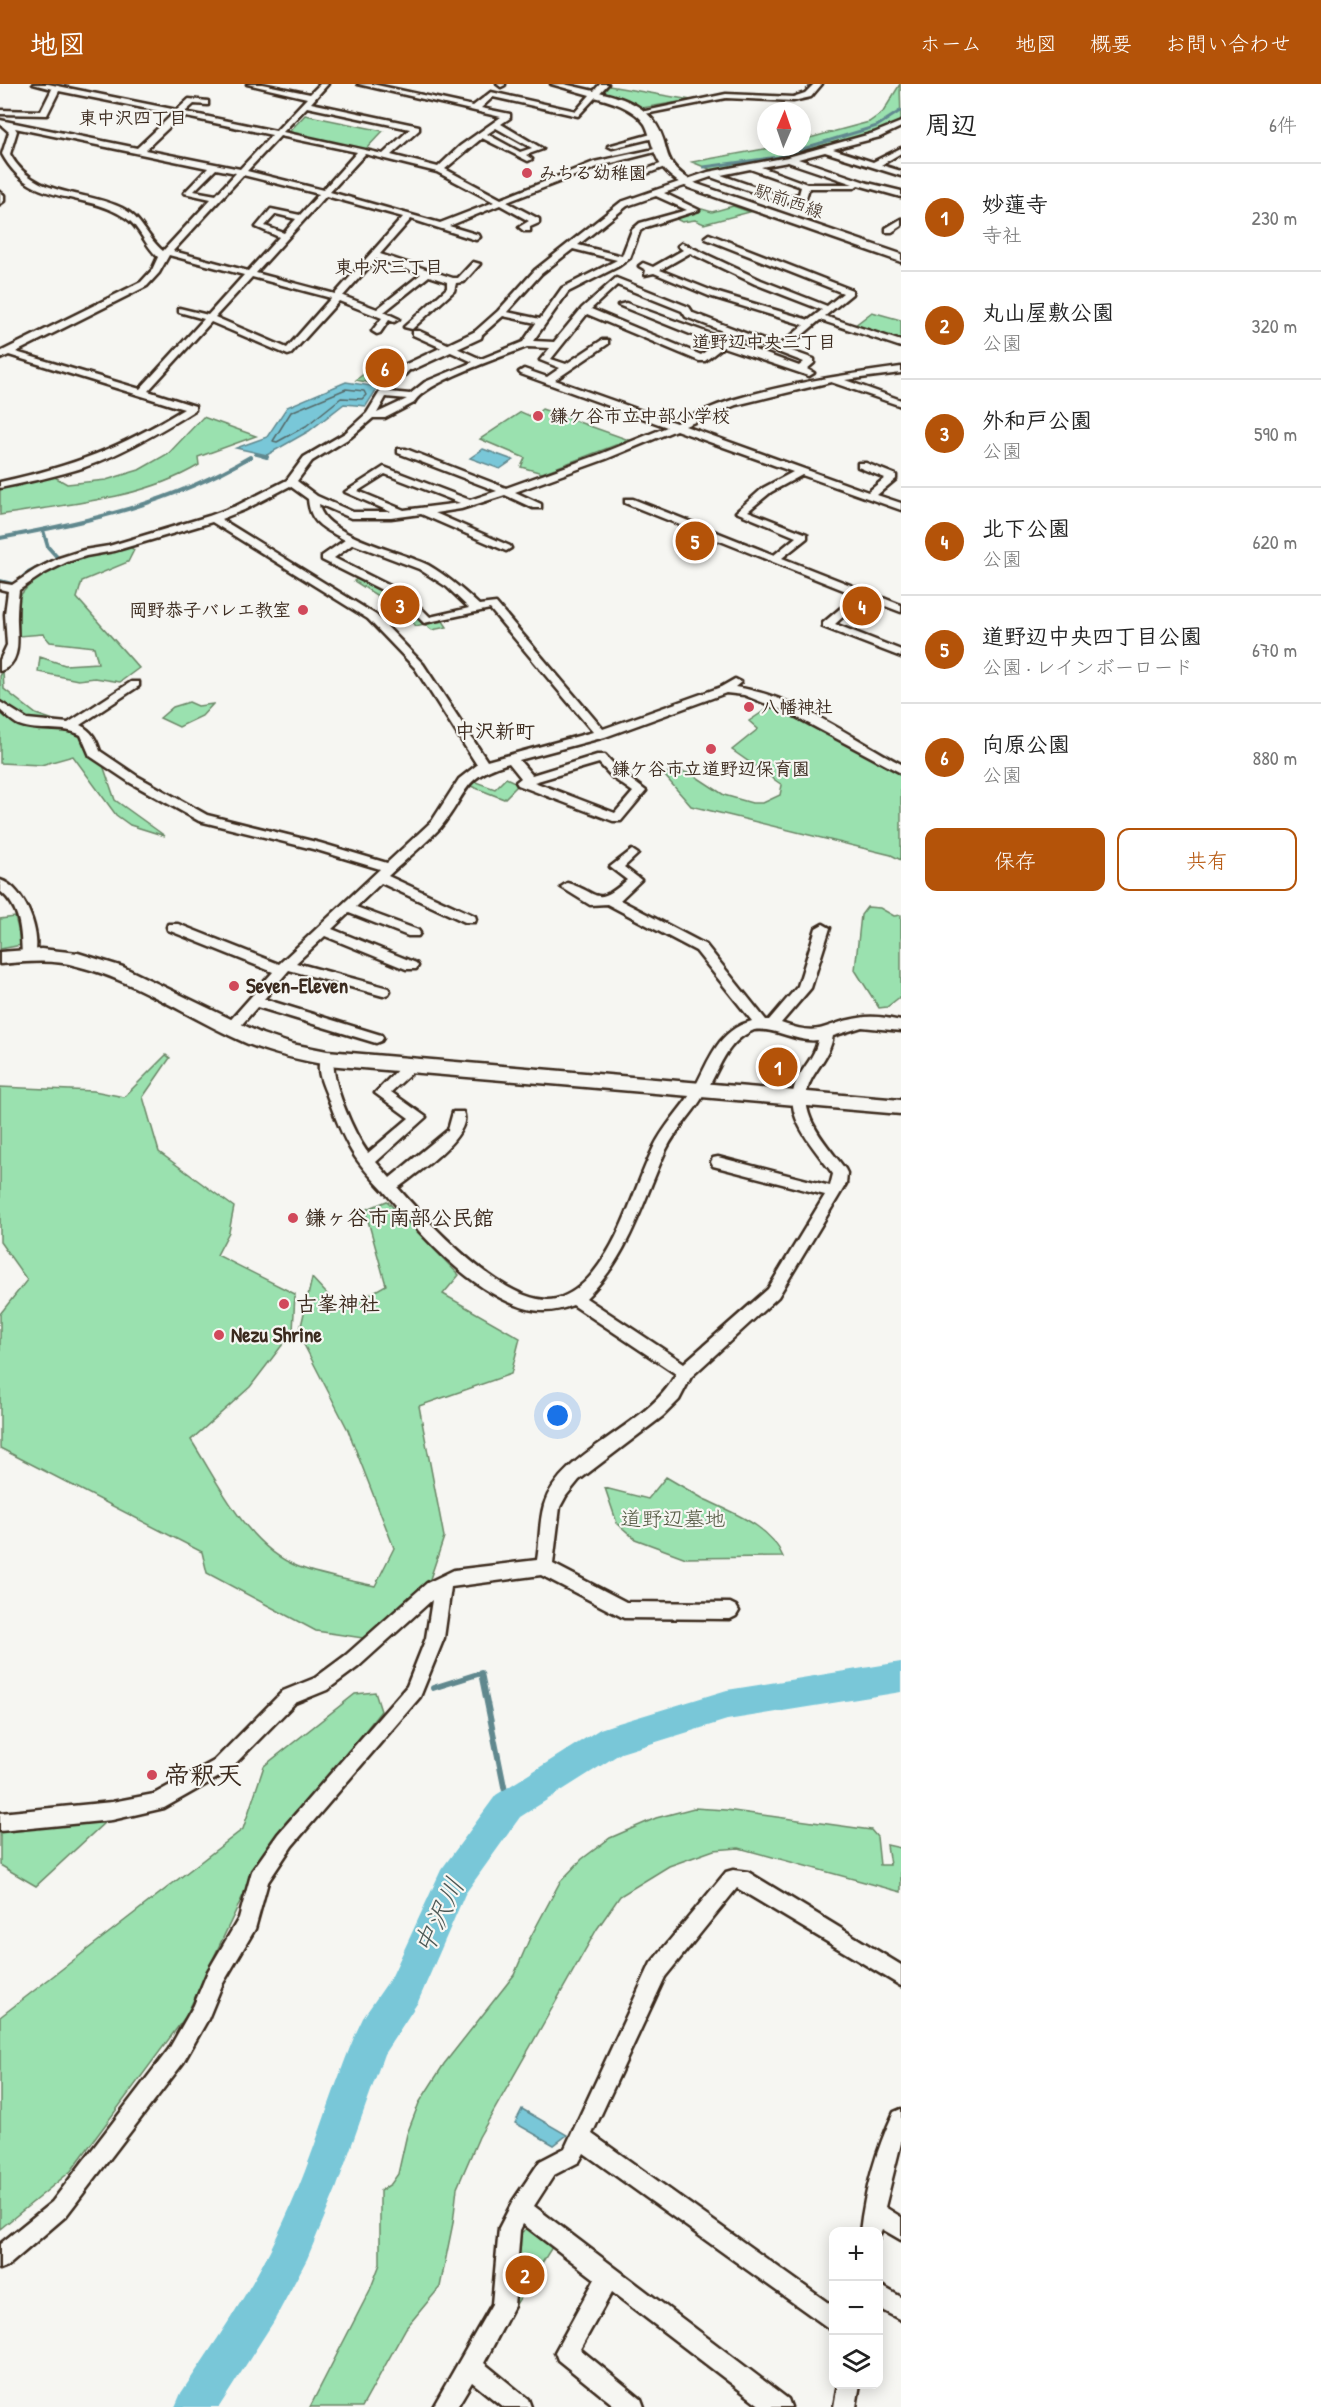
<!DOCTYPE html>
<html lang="ja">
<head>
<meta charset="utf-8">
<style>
  body { margin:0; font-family:"Patrick Hand","Klee One",sans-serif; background:#f2f2f2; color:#222 }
  .controls { position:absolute; right:18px; bottom:18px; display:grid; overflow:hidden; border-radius:12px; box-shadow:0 3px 15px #0003 }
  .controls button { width:54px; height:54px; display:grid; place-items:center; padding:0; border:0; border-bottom:2px solid #e0e0e0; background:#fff; color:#222; font:30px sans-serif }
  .compass { position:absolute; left:757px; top:18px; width:54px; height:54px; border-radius:50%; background:#fff; box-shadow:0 3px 15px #0003; rotate:2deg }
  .you { position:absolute; left:558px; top:1332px; width:21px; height:21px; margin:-15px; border:4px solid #fff; border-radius:50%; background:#1a73e8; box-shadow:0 0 0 9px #1a73e833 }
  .badge { display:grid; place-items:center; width:39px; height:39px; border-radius:50%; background:#b45309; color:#fff; font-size:20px; font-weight:700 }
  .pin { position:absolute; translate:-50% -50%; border:3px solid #fff; box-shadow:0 2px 6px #0006 }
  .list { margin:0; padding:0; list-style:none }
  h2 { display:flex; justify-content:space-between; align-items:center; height:78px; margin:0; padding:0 24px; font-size:26px }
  h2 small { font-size:20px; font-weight:400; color:#767676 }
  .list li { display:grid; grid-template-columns:39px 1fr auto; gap:18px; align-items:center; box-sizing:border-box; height:108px; padding:0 24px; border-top:2px solid #e0e0e0 }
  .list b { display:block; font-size:22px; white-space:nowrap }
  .list p { margin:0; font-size:20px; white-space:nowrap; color:#767676 }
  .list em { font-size:20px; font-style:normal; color:#767676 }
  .actions { display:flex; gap:12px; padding:18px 24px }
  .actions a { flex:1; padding:14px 0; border:2px solid #b45309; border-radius:12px; text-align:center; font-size:21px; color:#b45309 }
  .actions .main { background:#b45309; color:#fff }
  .icon { flex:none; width:33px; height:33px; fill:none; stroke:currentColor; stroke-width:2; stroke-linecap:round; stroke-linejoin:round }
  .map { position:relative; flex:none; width:901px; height:2323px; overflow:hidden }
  header { display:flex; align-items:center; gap:36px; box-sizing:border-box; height:84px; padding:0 30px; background:#b45309; color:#fff }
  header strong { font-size:28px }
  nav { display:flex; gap:33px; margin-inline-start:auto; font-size:21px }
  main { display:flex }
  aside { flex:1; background:#fff }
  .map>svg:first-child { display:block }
</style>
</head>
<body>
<header>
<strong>地図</strong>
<nav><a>ホーム</a><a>地図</a><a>概要</a><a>お問い合わせ</a></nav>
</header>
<main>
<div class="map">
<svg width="901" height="2323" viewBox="0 0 901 2323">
  <rect width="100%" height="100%" fill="#f6f6f2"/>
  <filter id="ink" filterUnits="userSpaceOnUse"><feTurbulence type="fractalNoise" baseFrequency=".0167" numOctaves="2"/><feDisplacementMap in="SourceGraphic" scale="12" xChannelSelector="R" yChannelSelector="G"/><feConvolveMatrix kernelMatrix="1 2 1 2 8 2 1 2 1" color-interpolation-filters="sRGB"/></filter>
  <g filter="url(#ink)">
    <path fill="#9ae1af" stroke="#6a8666" stroke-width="1.5" d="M900 0 901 36 883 47 772 77 714 87 692 78 775 63H802V56L869 38 883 28Z
      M609 2 691 16 642 24 606 9 605 7Z
      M305 31 383 47 365 66 287 50Z
      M733 122 750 128 704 140 695 136 682 138 674 134 702 125 712 128Z
      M872 228 901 236V257L854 242Z
      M385 273 404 281 382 301 356 296Z
      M542 325 629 356 542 389 521 383 525 374 480 355 521 328 532 333Z
      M203 333 256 352 198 373 199 381C141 416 66 420 0 431V405L53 392 67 400 106 396 139 386 169 369Z
      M124 459 134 466 128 478 82 497 77 514 139 584 120 598 95 594 78 596 38 588 40 573 65 581 98 579 94 563 50 558 43 550 19 552V513C42 482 85 462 124 459Z
      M357 495 399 513 427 540 443 537 447 543 432 546 424 540 416 542 400 526 354 497Z
      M3 587 4 605 36 630 92 649 115 716 165 752 130 741 116 731 73 672 41 681 0 679V592Z
      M189 618 198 622 213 620 202 632 179 643 160 634 173 623Z
      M779 623 901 687V776L891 771 691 722 664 691 673 685 692 690 724 711 752 719H763L780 711 782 701 732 666 758 645 749 637 767 625Z
      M506 694 519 700 504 715 468 701 473 697 495 705Z
      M867 823 880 824 894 832 901 831V912L887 923 879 924 855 886 861 831Z
      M15 833 22 861 0 865V835Z
      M166 971 170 974 143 1013 159 1068 234 1123 229 1148 217 1171 295 1210 293 1247 250 1303 191 1356C220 1401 247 1463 299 1483 322 1492 350 1496 375 1502L394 1464 348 1346 299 1251 312 1194 342 1226 386 1201 365 1126 387 1117 459 1191 443 1210 520 1254 511 1290 419 1322 444 1453 430 1495 402 1527 363 1554 316 1547 207 1489 202 1468 0 1364V1230L27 1196 0 1158V1003L94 1007 124 1013Z
      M666 1393C678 1400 690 1407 702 1414 730 1428 771 1441 783 1473L686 1474 635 1455 617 1439 605 1404 648 1415Z
      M375 1608 381 1627 287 1744 249 1799 186 1932 71 2087 0 2145V1933L243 1745 264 1682 355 1610Z
      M694 1724 726 1726 871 1746 877 1753 880 1781H890L887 1761 901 1764V1808L739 1764 714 1766 669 1782 620 1812 597 1845 479 2053 457 2104 453 2139 440 2203 406 2244 362 2323H310L370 2206 380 2180V2107L391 2100 398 2090 407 2050 419 2019 444 1980 514 1891 529 1856 560 1798 582 1775 610 1754 656 1734Z
      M102 1730 105 1738 36 1802 0 1781V1742Z
      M531 2142 554 2160 515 2222 519 2150Z"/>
    <path fill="#79c7d8" stroke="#60888e" stroke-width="1.5" d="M346 298 378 303 366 322 344 320 309 347 267 371 236 364 267 353 287 323Z
      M483 365 513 376 500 385 470 374Z
      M522 2025 567 2051 554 2061 515 2039Z"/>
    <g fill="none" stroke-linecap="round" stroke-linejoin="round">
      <path stroke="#546968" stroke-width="1.5" d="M346 305 364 307 366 311 362 315 341 314 306 342 277 358 273 357 291 328Z"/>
      <path stroke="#60888e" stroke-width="3" d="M811 62 877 42 900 27
        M704 83 778 73 809 63
        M255 370 267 373"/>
      <path stroke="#60888e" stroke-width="4" d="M263 372 267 373
        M0 454C88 438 172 419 250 373
        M0 497 16 501 26 490 58 474 48 463 43 446"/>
      <path stroke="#60888e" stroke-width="6" d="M433 1604 481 1589 508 1722"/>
      <path fill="#79c7d8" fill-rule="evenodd" d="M901 1578V1608L727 1636 621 1669 520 1733 465 1810 418 1918 384 1970 336 2105 307 2175 274 2237 219 2323H175L181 2309C216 2257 252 2205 279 2148 310 2085 328 2016 355 1951L363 1934 392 1892 441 1786 496 1711 600 1645 612 1641 727 1606Z"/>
      <defs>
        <path id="street" d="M33 0H48L177 26 189 15 208 17V21L194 20 185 28 276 47 307 14 247 0H262L310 10 320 0H328L311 19 419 42V46L391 71 438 83 460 62 501 33 358 0H372L473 22 491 8 576 27 590 11 551 0H564L594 7 600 0H608L578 32 493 13 481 24 510 30V34L501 40 543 65 526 71 532 75 528 77 482 54 445 85 501 115 594 78 659 64 663 66 600 82 507 118 539 135V139L530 143V147H524L519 143 529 137 500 121 449 142 479 151 480 153 476 156 411 135 380 170 453 194H458L473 178 480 180 464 198 456 199 454 207 412 245 404 243 447 204V198L429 192 384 228 399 235 394 238 389 236 380 249 377 250 372 247 382 234 339 217 291 270 288 271 211 238 148 307 195 322V326C160 348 124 369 85 383 57 392 28 398 0 404V398C74 382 120 364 184 325L9 271 0 275V268L141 198 152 186 158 173C145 162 140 143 126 134 82 105 31 124 2 70L9 48 0 40V36L137 64 173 30 59 7 47 31 0 30V26L41 27 52 5ZM307 23 410 45 383 70 283 48ZM181 32 272 51 240 85 145 66ZM15 44 208 84 184 109 211 115 163 167C147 154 142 134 122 124 83 105 34 114 10 70L17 47ZM496 44 532 64 520 68 487 50ZM280 52 357 68 323 106 247 87ZM365 70 437 88 494 118 440 139 330 108ZM216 85 236 89 216 111 194 107ZM243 91 319 110 300 131 271 125 256 143 279 153 248 187 173 167ZM326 112 403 133 335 210 256 189ZM276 130 296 135 284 149 265 142ZM169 171 244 191 208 231 179 224V228L204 235 140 305 16 268 147 202 159 189ZM376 175 421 190 377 225 343 212ZM252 193 331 214 287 264 215 233Z
          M497 0H505V1L501 3Z
          M814 0H822L811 13 793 17 726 14 640 31 636 29 726 10 793 13 805 9Z
          M901 38V43L880 53 833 65 873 78 901 64V69L881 81 901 87V92L825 68 798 75 868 99 901 107V113L858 101 854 104H809L806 114 783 119 711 93 664 109 699 126 646 143 640 147 630 174 619 182 568 208 533 257 554 258 582 224 616 194 689 223 693 229 779 262 804 241 709 212 654 189 645 191 646 186 639 182 643 179 653 183 683 166 678 162 682 159 761 196 827 222 843 209 706 155 705 153 709 150 852 206V210L825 232 901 257V263L820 236 786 265 814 275V279L807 285 814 289 809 292 723 263 705 277H699L587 230 551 275 566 280 602 256H608V260L555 296 676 339C694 331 713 322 732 316 788 299 844 291 901 283V289L845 296 901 316V322L831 298 736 321 685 342 868 408 885 394 858 383V379H866L896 391V395L877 411 901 419V426L802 391 771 408 748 427 807 450V454L782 474 901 521V528L864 514 835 540 901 566V573L823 543V539L856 511 625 419V415H633L774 471 796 453 736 428 763 404 793 388 676 346 606 375 515 408 541 420V424H533L505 411 461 425 435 429 510 462 511 464 506 467 421 430 391 434H351L319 420C321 451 403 468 428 481 447 492 463 506 479 521L496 519 603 645 721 603 735 595 741 598 735 603C796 612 848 652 901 680V689L787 628 744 611 726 609 605 653 519 676 532 691 597 671H605L621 688 646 707 621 737H613L518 701 516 698 521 694 509 679C460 693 468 711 440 744 424 761 405 776 388 792L475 832 476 835 475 838H465L381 799 356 823 418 846 420 849 418 852H408L349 829 332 845 416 879 418 882 416 885H406L325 852 296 879 388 904 390 907 388 910 383 912 289 886 264 915 381 951 383 954 381 957 376 959 257 923 236 947H226L224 944 226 941 273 888 168 846 167 843 168 840H178L279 880 380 785 317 766 199 737 129 698 90 672 81 651C62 641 39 649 19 641 12 638 6 631 0 626V618L27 635 68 639 131 598H139V602L80 641C92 647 96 655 100 667L137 692 207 731 320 759 387 779 432 737 459 695 477 681 415 584 368 535 212 438 114 467 86 472 67 478 43 490 19 506C18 514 17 523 17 531 16 550 24 579 0 587V576L7 561 5 530 8 507 0 505V499L12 501 35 486 59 474 84 466 109 462 209 432 236 422 287 396 304 373 345 349 367 329 386 298 404 281 412 283 389 308 410 310 425 298 473 278 413 251V247H419L481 275 523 258 536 239 503 232 479 253 471 251 498 227 535 186 621 118 708 88 788 73 874 49ZM788 78 853 100H807L761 83ZM750 85 801 103 799 110 784 113 721 91ZM656 112 687 126 640 139 632 146 622 172 578 161 627 122ZM573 165 617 176 562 204 540 235 507 228 541 190ZM690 169 755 200 822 226 809 236 715 208 660 186ZM617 201 682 227 686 233 804 278 799 282 626 219 618 221 715 260 701 271 591 225ZM527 263 550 264 540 276 560 284 547 293 524 285 519 288 521 290 667 343 598 371 506 404 406 365H398V369L497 407 470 416 384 383 345 408 391 428H353L317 412 297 397 312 377 351 353 373 334H385L414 319C423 299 504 272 527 263ZM386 313 407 315 377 329ZM385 390 460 419 404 426 358 407ZM290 402 308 415C310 441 325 444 345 456L322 472V476L400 515 424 539 490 525 593 648 487 677 423 580 376 531 221 435 244 426ZM353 460 419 485 447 503 469 524 430 533 408 511 334 474ZM599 679 613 694 633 708 615 729 534 698Z
          M655 49 659 51 658 53 612 64 608 62Z
          M663 79 670 81 636 94 629 92Z
          M0 108 4 111V117L0 120Z
          M901 135V142L892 148H886V144Z
          M632 766 638 770 624 783 641 796 620 816 706 861 766 936H769L798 902 816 844 823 840 830 844 811 904 781 939C824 954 821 940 859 934 873 931 887 934 901 937V947L862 943 833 952C830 970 820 980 812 994 793 1028 826 1059 845 1085L847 1089 846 1100 778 1213 691 1293 679 1316 663 1332 579 1396 566 1412 560 1423 553 1480 626 1518 730 1519 736 1522 739 1527 736 1532 730 1535 624 1534 541 1491 451 1503 444 1554 420 1613 292 1762 268 1798 255 1845 222 1901 208 1935 183 1979 66 2132 8 2182 0 2185V2160L52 2118 169 1965 194 1921 208 1887 239 1834 252 1787 278 1750 407 1602 426 1554 432 1516 358 1583 327 1606 295 1619 226 1689 164 1724 112 1736 0 1747V1729L112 1718 154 1710 214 1677 283 1607 315 1594 346 1571 427 1499 454 1486 537 1476C540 1459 539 1438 544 1421 561 1366 648 1344 676 1290L573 1221C558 1227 544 1229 528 1225 471 1209 421 1151 384 1107 373 1095 361 1083 352 1068 342 1052 335 1032 328 1014 323 1000 314 985 322 971H332L334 974C330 997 354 1050 368 1069L409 1034 375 1009 406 977H416L418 981 416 985 391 1008 426 1033 376 1078 390 1094 448 1046 453 1028H463C474 1051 415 1090 398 1104 427 1137 508 1226 556 1215 571 1211 584 1200 593 1189 622 1154 633 1107 652 1067 662 1043 682 1025 695 1003 710 975 718 946 752 937L696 867 607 820 590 821 561 803 567 799C600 808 594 825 627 796L610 783ZM754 946C776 943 796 959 818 956 815 973 803 983 796 998 782 1033 814 1063 833 1090L830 1102 718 1073 713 1074 711 1078 713 1082 825 1111 768 1205 684 1279 586 1214C629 1173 642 1119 666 1066 676 1045 694 1029 705 1009 720 985 725 958 754 946Z
          M0 796C25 803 43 852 34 874L29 875 22 871C21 846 21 824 0 807Z
          M733 1786 748 1788 901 1881V1902L737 1804 665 1893 592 2050 834 2223V2248L584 2069 579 2078 554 2091 534 2122 788 2315 791 2323H762L612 2208 580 2265 641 2315 644 2323H616L558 2276 555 2268 595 2195 523 2140 520 2146 514 2222 484 2279 528 2315 531 2323H503L472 2298 457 2323H433L492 2220 499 2144 513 2117 540 2077 565 2064 651 1879 726 1788Z
          M901 2025V2059L885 2123 901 2133V2156L882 2145 878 2155V2148H860C865 2105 876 2066 894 2028Z
          M878 2200 901 2213V2236L878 2224Z
          M838 2300H860L856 2323H834Z"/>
        <path id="secondary" d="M595 7C616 12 639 18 653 36 674 64 656 77 697 100L901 170V178L689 104C671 95 658 83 653 63 650 55 649 47 645 40 633 23 610 17 591 12V8Z
          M476 247 482 251 481 254 412 286H402L400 283Z
          M41 865 78 869 123 883 262 950 292 960 327 967 901 1016V1030L327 981C300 976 273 970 248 960 192 936 135 896 77 882 52 875 26 878 0 880V868Z"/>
      </defs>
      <use href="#street" stroke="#3b2a1e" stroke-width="5"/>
      <use href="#secondary" stroke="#3b2a1e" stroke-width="5"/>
      <use href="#street" fill="#f6f6f2" fill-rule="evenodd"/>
      <use href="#secondary" fill="#f6f6f2" fill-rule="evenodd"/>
    </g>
  </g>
  <g fill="#d1495b" stroke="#f6f6f2" stroke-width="2">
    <circle cx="527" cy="89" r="6"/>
    <circle cx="538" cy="332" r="6"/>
    <circle cx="303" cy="526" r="6"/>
    <circle cx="749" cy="623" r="6"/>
    <circle cx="711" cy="665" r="6"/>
    <circle cx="234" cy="902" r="6"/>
    <circle cx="293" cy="1134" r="6"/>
    <circle cx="284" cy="1220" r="6"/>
    <circle cx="219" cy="1251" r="6"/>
    <circle cx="152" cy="1691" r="6"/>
  </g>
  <g text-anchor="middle" stroke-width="4.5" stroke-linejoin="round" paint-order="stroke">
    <g font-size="18" font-weight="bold" fill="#3b2a1e" stroke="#f6f6f2">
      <text x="133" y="40">東中沢四丁目</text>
      <text x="389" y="189">東中沢三丁目</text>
      <text x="764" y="264">道野辺中央三丁目</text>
    </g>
    <g font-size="18" font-weight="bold" fill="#3b2a1e" stroke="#f6f6f2" text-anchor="start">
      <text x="539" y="95">みちる幼稚園</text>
      <text x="550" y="338">鎌ケ谷市立中部小学校</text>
      <text x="291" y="532" text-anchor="end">岡野恭子バレエ教室</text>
      <text x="761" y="629">八幡神社</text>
      <text x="711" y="691" text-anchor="middle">鎌ケ谷市立道野辺保育園</text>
    </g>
    <g font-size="18" fill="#3b2a1e" stroke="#f6f6f2">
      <text transform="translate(789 117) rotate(19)" y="6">駅前西線</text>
    </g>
    <g font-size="20" font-weight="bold" fill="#3b2a1e" stroke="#f6f6f2">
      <text x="495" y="654">中沢新町</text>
    </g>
    <g font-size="21" font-weight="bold" fill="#3b2a1e" stroke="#f6f6f2" text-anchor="start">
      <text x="246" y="909">Seven-Eleven</text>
      <text x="305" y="1141">鎌ヶ谷市南部公民館</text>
      <text x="296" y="1227">古峯神社</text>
      <text x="231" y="1258">Nezu Shrine</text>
    </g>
    <g font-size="21" fill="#535842" stroke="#f6f6f2">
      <text x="673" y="1442">道野辺墓地</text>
    </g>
    <g font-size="26" font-weight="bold" fill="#3b2a1e" stroke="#f6f6f2" text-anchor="start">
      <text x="164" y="1700">帝釈天</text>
    </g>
    <g font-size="27" font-style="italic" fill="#4e5956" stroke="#f6f6f2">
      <text transform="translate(439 1832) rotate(-64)" y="9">中沢川</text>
    </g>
  </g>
</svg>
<div class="controls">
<button>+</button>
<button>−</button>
<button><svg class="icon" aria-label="layers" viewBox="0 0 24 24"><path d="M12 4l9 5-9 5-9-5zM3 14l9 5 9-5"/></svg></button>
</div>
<svg class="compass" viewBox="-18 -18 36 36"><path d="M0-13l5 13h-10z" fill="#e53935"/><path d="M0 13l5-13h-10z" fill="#767676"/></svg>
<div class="you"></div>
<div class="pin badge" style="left:778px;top:983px">1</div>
<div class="pin badge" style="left:525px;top:2191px">2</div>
<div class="pin badge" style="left:400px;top:521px">3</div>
<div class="pin badge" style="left:862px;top:522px">4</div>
<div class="pin badge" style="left:695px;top:457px">5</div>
<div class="pin badge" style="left:385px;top:284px">6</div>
</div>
<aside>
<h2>周辺<small>6件</small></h2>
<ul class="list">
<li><span class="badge">1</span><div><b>妙蓮寺</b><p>寺社</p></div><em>230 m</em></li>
<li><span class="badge">2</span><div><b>丸山屋敷公園</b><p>公園</p></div><em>320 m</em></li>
<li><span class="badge">3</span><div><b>外和戸公園</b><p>公園</p></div><em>590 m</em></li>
<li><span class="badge">4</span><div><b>北下公園</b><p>公園</p></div><em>620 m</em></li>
<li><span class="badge">5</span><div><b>道野辺中央四丁目公園</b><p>公園 · レインボーロード</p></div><em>670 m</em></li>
<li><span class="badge">6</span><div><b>向原公園</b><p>公園</p></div><em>880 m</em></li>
</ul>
<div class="actions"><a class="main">保存</a><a>共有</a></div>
</aside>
</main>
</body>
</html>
